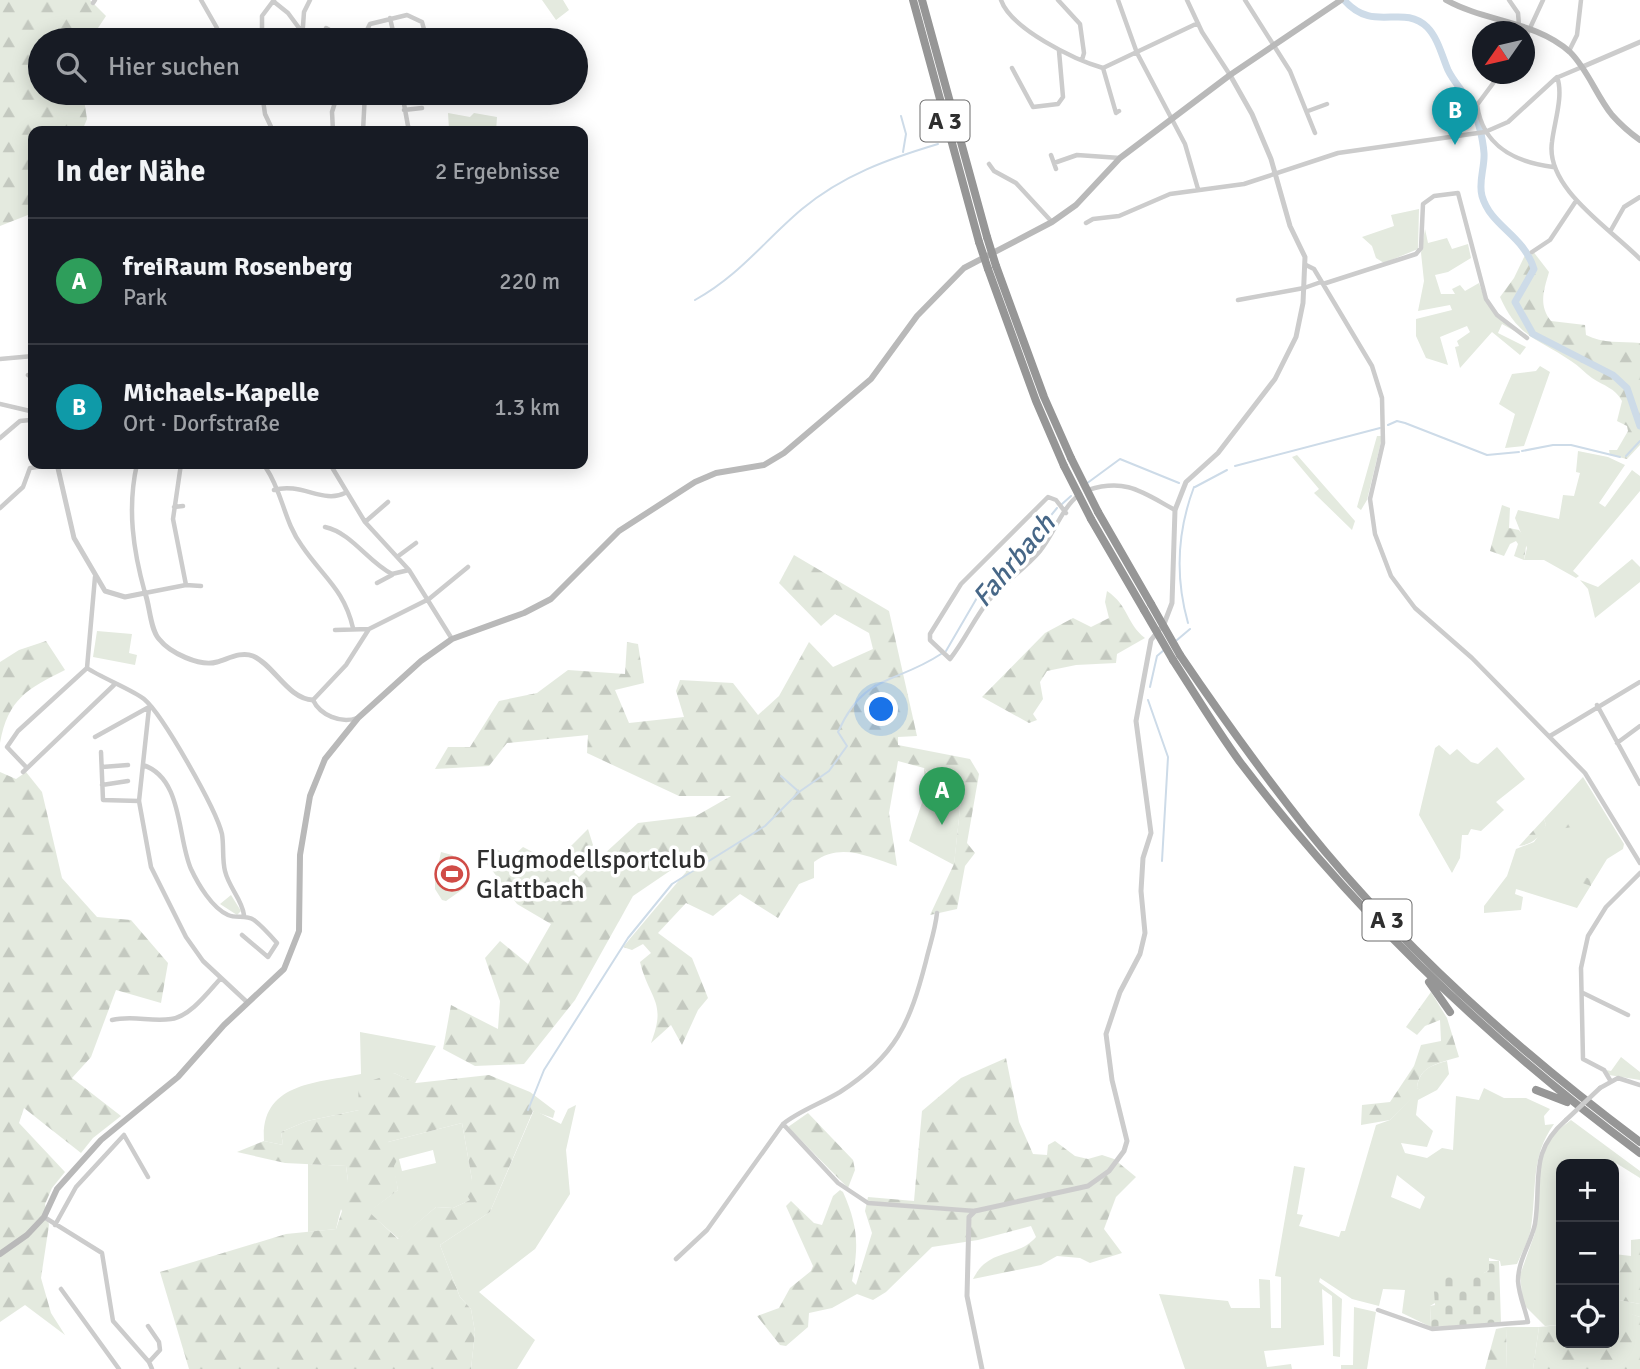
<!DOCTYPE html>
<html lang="de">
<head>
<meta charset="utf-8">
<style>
  body { margin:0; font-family:Signika,sans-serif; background:#20242c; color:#f1f3f6 }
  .controls { position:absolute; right:21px; bottom:21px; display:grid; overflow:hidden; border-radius:14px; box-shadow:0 4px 18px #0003 }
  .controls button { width:63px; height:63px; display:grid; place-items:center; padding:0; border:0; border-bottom:2px solid #363941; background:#171b24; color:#f1f3f6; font:35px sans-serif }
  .compass { position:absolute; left:1472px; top:21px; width:63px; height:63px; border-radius:50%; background:#171b24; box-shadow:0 4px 18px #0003; rotate:236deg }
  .you { position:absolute; left:882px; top:710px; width:24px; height:24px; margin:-18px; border:5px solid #fff; border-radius:50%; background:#1a73e8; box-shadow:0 0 0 10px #1a73e833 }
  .badge { display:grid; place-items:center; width:46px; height:46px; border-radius:50%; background:#d93025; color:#fff; font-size:23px; font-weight:700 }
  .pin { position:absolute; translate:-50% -58px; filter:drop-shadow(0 2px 4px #0008) }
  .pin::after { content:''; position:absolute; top:37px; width:24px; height:21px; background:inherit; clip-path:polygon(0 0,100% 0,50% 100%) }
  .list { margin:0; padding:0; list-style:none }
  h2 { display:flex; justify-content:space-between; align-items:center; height:91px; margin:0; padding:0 28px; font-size:30px }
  h2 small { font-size:23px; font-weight:400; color:#9ea1a6 }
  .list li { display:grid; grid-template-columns:46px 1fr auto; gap:21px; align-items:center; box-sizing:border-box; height:126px; padding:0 28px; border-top:2px solid #363941 }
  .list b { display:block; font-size:26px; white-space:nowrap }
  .list p { margin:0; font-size:23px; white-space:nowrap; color:#9ea1a6 }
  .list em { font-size:23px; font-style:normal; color:#9ea1a6 }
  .icon { flex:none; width:38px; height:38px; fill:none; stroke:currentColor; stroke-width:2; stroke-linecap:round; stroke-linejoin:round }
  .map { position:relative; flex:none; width:1640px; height:1369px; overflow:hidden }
  .search { position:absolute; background:#171b24; box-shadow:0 4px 18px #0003; left:28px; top:28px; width:560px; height:77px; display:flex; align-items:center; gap:18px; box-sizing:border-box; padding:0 24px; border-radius:38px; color:#9ea1a6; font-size:26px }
  .panel { position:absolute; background:#171b24; box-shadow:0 4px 18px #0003; left:28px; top:126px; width:560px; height:343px; border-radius:14px }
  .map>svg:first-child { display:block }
</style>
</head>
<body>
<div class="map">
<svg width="1640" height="1369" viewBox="0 0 1640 1369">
  <defs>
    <pattern id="forest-firs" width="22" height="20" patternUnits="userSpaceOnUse" patternTransform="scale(1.75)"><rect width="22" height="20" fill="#e4eadf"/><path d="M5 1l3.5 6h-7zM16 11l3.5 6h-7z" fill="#c4c9c0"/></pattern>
    <pattern id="cemetery-stones" width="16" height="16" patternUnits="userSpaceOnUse" patternTransform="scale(1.75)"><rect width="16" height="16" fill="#e4eadf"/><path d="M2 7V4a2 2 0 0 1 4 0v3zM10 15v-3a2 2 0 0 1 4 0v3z" fill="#c4c9c0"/></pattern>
  </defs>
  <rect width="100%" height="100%" fill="#fff"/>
  <path fill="#e4eadf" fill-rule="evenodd" d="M542 0H563L569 10 556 20Z
    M448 113 470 117 474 113 497 117 496 131 449 129Z
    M1419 209 1418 249 1384 263 1376 258 1372 246 1362 237 1394 226 1391 215Z
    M1425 229 1428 243 1447 238 1452 249 1468 244 1471 258 1448 272 1435 275 1441 294H1455L1452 289 1460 285 1465 291 1479 283 1485 300 1518 333 1502 324 1498 333 1526 347 1520 355 1492 332 1460 368 1455 347 1459 346 1457 341 1470 332 1467 326 1440 337 1448 365 1426 358 1416 336V319L1452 310 1450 305 1418 311 1424 281 1421 253Z
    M1540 366 1550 372 1524 446 1505 448 1515 414 1499 404 1512 374 1536 371Z
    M1377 436H1382L1381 442 1367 500 1361 510 1357 507Z
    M1578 451 1608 457 1625 465 1599 503 1605 507 1632 470 1640 476V491L1573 571 1579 576 1576 578 1544 560H1524L1527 548 1515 518 1518 510 1559 519 1563 495 1574 496 1580 473 1576 472Z
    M1297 455 1355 521 1352 530 1314 493 1319 489 1292 457Z
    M1632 559 1640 567V582L1595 618 1588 589 1580 580 1598 587Z
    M97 631 132 634 129 653 137 655 135 665 93 657Z
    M1439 745 1450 755 1457 749 1471 762 1478 764 1497 747 1525 779 1496 802 1504 810 1481 831 1471 829 1468 835H1462L1460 858 1452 873 1419 815 1435 748Z
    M924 768 935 787 961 799 954 865 909 841 925 794Z
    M1583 777 1624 844 1623 849 1607 859 1577 908 1516 889 1515 894 1523 897 1521 910 1484 913V906L1507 876 1516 849 1534 842 1546 825 1544 819Z
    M441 852 452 855 469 870 466 887 446 901 442 900 435 889V879Z
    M231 895 241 911 237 915 220 904Z
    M360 1032 436 1046 415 1083 394 1073 359 1110 307 1121 281 1132 283 1145 264 1141C260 1082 318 1083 361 1074Z
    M1621 1057 1640 1072V1080L1609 1075 1606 1070 1611 1071Z
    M1447 1061 1449 1074 1437 1090 1418 1100 1416 1115 1433 1131 1427 1147 1401 1143 1405 1153 1427 1158 1442 1148 1453 1150 1456 1096 1479 1100 1484 1088 1504 1098H1526L1550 1109 1544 1116 1545 1125 1554 1124C1530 1157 1537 1190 1531 1228 1529 1240 1522 1252 1517 1264L1501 1266 1500 1261 1489 1258V1270L1430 1306 1431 1327 1402 1313 1405 1290 1383 1289 1379 1306 1352 1299 1320 1278 1319 1282 1342 1299 1340 1357 1333 1356 1332 1296 1322 1289 1324 1345 1264 1351 1267 1367 1291 1364 1292 1369H1185L1159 1294 1228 1301 1231 1308H1260L1259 1279 1270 1280 1271 1328H1281V1277L1275 1276 1294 1166 1305 1168 1297 1214 1303 1215 1299 1226 1339 1237 1341 1231H1345L1376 1125 1390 1120 1420 1090 1417 1088C1419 1070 1431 1065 1447 1061ZM1397 1175 1425 1197 1420 1209 1391 1197Z
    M576 1105 566 1150 570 1194 535 1249 479 1292 535 1340 517 1369H471L475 1332 471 1309 460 1297 440 1245 490 1212 534 1110 561 1124 568 1109Z
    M1571 1120 1640 1171V1178L1616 1163 1618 1167 1614 1168V1164H1561V1325L1545 1326 1523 1304 1520 1275 1535 1233 1539 1169 1545 1150 1553 1134Z
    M462 1123 472 1180 470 1200 453 1208 436 1207 399 1239 368 1212 398 1190 388 1142ZM433 1150 436 1163 402 1171 399 1159Z
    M308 1164 346 1166 348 1181 336 1229 308 1232Z
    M1614 1299 1640 1304V1317L1614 1309Z
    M1354 1307 1376 1312 1367 1369H1341V1365H1353Z
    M1506 1327H1539L1533 1369H1507Z"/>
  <path fill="url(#forest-firs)" fill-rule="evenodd" d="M0 0H90L106 16 90 40H40V93H83L87 119 82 131H33V213L0 226Z
    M1532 250 1549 272C1544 290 1538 305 1551 321L1585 325 1586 335C1603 344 1621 341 1640 343V445L1627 459 1610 455 1609 450H1617L1628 431 1627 426 1617 421 1622 401C1615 388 1604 386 1592 378 1585 373 1579 366 1571 361 1539 339 1518 338 1500 297L1514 278 1526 253Z
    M1502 505 1510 508 1509 528 1519 530 1527 540 1524 560 1514 556 1518 544 1516 541 1510 544 1504 556 1490 551Z
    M794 555 889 611 917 736 898 737V745L970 759 979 774 967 843 975 853 965 866 957 909 930 915 954 864 961 799 942 794 924 768 898 761 889 813 897 866C868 857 841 842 814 862V878L799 884 778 918 740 894 713 916 686 903 658 933 692 958 708 998 698 1010 682 1045 671 1025 651 1043C667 1001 650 1001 640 962L651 953 643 944 632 950 623 947 686 872 683 862 633 896 575 1000 524 1064 475 1066 443 1049 451 1005 498 1029 500 1001 485 958 500 941 528 964 551 924 517 904 486 862 494 848 512 857 523 847 554 863 588 829 593 845 574 872 579 877 638 823 696 816 731 796H679L587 753 588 735 507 743 489 766 435 769 448 747H470L499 701 537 693 568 670 625 674 627 642 638 644 644 683 615 690 629 723 684 717 676 691 680 680 733 683 758 715 779 696 809 642 833 667 873 649 869 633 835 614 821 626 779 583Z
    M1107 591C1129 606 1126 623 1145 638L1117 654 1116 663 1076 665 1047 671 1040 682 1043 699 1033 714 1037 720 1029 723 982 697 1045 633 1073 618 1091 627 1109 618 1105 602Z
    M46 641 65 670C27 689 8 699 0 743V662L19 650Z
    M0 772 16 779 26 772 42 792 62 878 97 917 131 920 168 963 161 1003 116 990 91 1057 72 1078 121 1116 93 1138 81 1153 24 1108 19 1123 65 1172 52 1188 45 1204 49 1225 41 1278 51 1313 65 1335 25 1305 0 1322Z
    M1561 808 1572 827 1560 829 1557 827 1561 820 1557 813Z
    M1544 819 1546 825C1540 837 1533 844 1519 846Z
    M1567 870 1590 879 1591 886 1560 875V871Z
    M1431 992 1447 1018 1459 1057C1440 1063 1419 1065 1417 1088L1421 1090 1390 1120 1361 1125 1362 1105 1390 1102 1414 1066 1421 1045 1441 1041 1440 1020 1425 1026 1417 1035 1406 1027Z
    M1006 1058 1019 1122 1033 1154 1047 1155 1048 1145 1055 1141 1075 1156 1088 1159 1102 1155 1114 1159 1136 1177 1116 1197 1104 1229 1122 1253 1090 1263 1080 1258 1057 1256 1041 1265 973 1279C989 1247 1017 1259 1036 1237L1031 1226 978 1240 932 1247 886 1292 873 1300 857 1294 832 1308 809 1313 808 1327 786 1346 780 1345 757 1316 779 1308 790 1288 811 1271 813 1266 786 1206 791 1201 814 1223 822 1225 833 1196 840 1190 843 1192C858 1226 859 1245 852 1281L856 1285 872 1233 865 1211 868 1197 914 1201 922 1111 961 1078Z
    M394 1073 416 1083 489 1075 530 1092 555 1111 553 1118 533 1111 490 1212 440 1245 460 1297 471 1309 475 1332 471 1369H189L160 1272 286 1234 336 1229 342 1211 333 1194 348 1181 346 1166 285 1163 237 1152 264 1141 283 1145 281 1132 307 1121 359 1110 358 1085ZM462 1123 472 1180 463 1189 470 1200 453 1208 436 1207 398 1239 369 1212 398 1190 394 1166 400 1154 388 1142Z
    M808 1113 853 1160 855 1170 848 1188 788 1127Z
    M1640 1239V1304L1614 1299V1254L1631 1256V1240Z
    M1615 1308 1640 1317V1369H1533L1539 1327 1561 1325V1343H1614Z
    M1506 1327 1507 1369H1485L1496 1329Z"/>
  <path fill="url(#cemetery-stones)" d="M1489 1261H1499L1501 1323 1431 1327 1430 1306 1435 1305 1433 1277 1484 1273 1489 1270Z"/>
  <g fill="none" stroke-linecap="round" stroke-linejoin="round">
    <path stroke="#cddbe8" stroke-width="2" d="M901 116 906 134 903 152
      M695 300C740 275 764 241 802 209 843 175 888 159 938 144
      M1388 425 1397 421 1405 423 1487 455 1519 452
      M1522 451 1553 445H1571L1620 457
      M1626 456 1640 441
      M1235 466 1380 428
      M1086 484 1120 459 1179 483
      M1195 487 1227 470
      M1062 504 1071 496
      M1188 623C1175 577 1177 532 1194 487
      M1177 640 1190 629
      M946 651 985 584 1022 558 1028 543 1057 508
      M1150 687 1157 656 1164 650
      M1148 700 1168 757 1162 861
      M781 776 798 791
      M528 1110 544 1070 628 938 672 884 765 826 799 792 829 771 847 746 838 732C864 673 894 685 941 654"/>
    <path stroke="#cddbe8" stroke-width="7" d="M1344 0C1374 34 1402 3 1427 27 1438 38 1442 56 1448 70 1454 83 1466 94 1472 106 1478 119 1483 139 1484 153 1485 167 1478 182 1482 196 1491 227 1523 234 1534 269L1515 302 1533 334 1613 375 1627 388 1640 426"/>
    <path stroke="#ccc" stroke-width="4.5" d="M201 0 217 28 219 40
      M1001 0C1011 29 1075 60 1103 68L1198 23
      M1058 0 1080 24 1084 53 1082 60
      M1118 0 1137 53 1185 144 1198 189
      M1187 0 1202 32 1230 75
      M1245 0 1290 71 1315 133
      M1509 0 1518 13 1519 25
      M273 1 288 13 302 32
      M93 3 95 0
      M390 18 395 40
      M326 28 347 40
      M262 40V16L274 0
      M302 40 304 12 310 0
      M362 40 370 24 407 15 422 22 427 40
      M1524 41 1543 0
      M1569 51 1577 35 1581 0
      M1012 68 1033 107 1058 104 1063 97 1059 51
      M1103 68 1116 113 1119 111
      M1500 74 1477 105C1483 146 1514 162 1553 167
      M1557 77C1564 95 1554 123 1552 142 1545 188 1610 228 1640 259
      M262 93 265 114 273 131
      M402 93 408 126 411 131
      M404 110 422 108
      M1308 111 1327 104
      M333 131 332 112 338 93
      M363 131 365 93
      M1051 155 1056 169
      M1054 163 1077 155 1120 158
      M989 164 994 171 1016 183 1052 222
      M1086 223 1093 219 1119 216 1170 194 1244 184 1338 153 1485 132 1508 122 1556 78 1582 67
      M1611 230 1624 207 1640 197
      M1532 252 1550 240 1576 201
      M1306 265 1314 269 1372 366 1382 398 1383 443 1370 499 1375 534 1391 576 1415 608 1472 658 1585 773 1640 863
      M1323 284 1416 254 1421 248 1423 204 1434 196 1458 193 1486 299 1497 315 1527 338
      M1238 300 1304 288 1321 282
      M0 359 33 356
      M28 375 33 378
      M0 404 30 411
      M33 408 30 411 33 438
      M0 438 20 421 30 420
      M137 464C127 508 133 550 145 593L186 585 201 586
      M181 464 173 519 186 585
      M330 464 365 522 409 570 452 639
      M266 468C283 493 284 522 302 546 323 577 344 589 353 628
      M274 490C301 482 323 504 345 493
      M1088 490C1126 478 1142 492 1175 510
      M174 507 183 506
      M0 508 23 487 30 468 56 464
      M1066 513 1056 500 1048 497 961 584 930 634V640L950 659C965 640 975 617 989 600 1004 582 1025 569 1040 551 1054 534 1062 507 1080 494
      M365 522 388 502
      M325 527C352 533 368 562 392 574L409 570
      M397 557 416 543
      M95 577 87 668C102 678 133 690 144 699 163 715 216 809 222 834 224 846 222 859 225 871 229 888 242 899 244 915
      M377 583 392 575
      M335 630 369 629
      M1597 705 1640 784
      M149 708 139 801 151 867 186 937 203 961 248 1003
      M357 718C341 724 320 715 313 700L346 665 369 629 429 599 468 567
      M1550 736 1640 682
      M95 737 149 707
      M1617 743 1640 726
      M101 752 103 800 139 801
      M143 765C183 778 177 837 191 869 198 884 212 908 228 915 237 919 245 914 254 920 262 926 270 935 277 943L268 957 242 935
      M102 767 128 765
      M27 768 7 747 18 731 87 668
      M23 772 114 685
      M102 785 128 781
      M937 913C935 931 930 944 926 961 910 1023 896 1056 840 1092 822 1103 799 1111 783 1124L838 1183 868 1203 975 1211
      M1583 993 1628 1015
      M112 1020C133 1015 150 1022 171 1019 190 1017 209 991 221 978
      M1610 1080 1604 1070 1583 1059 1581 968 1588 936 1606 907 1640 873
      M1600 1088 1618 1078 1640 1085
      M44 1217 102 1253 113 1321 149 1362 152 1369
      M55 1225 76 1187 124 1135 148 1177
      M676 1259 707 1230 783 1124
      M61 1289 119 1369
      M1378 1310 1432 1329 1528 1322C1525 1308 1519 1296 1518 1281 1518 1260 1531 1243 1535 1224 1542 1180 1528 1153 1566 1120
      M148 1326 159 1342 160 1350 149 1362"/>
    <path stroke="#ccc" stroke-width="5" d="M1582 67 1640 42
      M57 464 74 538 105 591 125 597 145 593C150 606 150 629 159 639 170 653 200 667 217 662 228 659 241 651 253 656 274 665 288 699 313 700
      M982 1369 967 1296 969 1217 975 1211 1088 1186 1109 1171 1124 1151 1127 1141 1112 1080 1106 1034 1120 992 1140 954 1145 933 1141 891 1143 858 1151 833 1136 721 1151 640 1164 624 1172 603 1175 510 1186 482 1218 453 1275 379 1296 337 1303 303 1305 257 1290 226 1271 159 1252 114 1230 75"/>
    <path stroke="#b9b9b9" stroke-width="6" d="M1446 0C1485 22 1536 21 1570 52 1588 70 1596 95 1612 115 1620 124 1630 133 1640 140
      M0 1254 27 1235 44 1217 57 1189 101 1140 178 1077 224 1025 284 969 299 931 300 855 310 796 325 759 358 718 421 661 452 639 524 613 551 599 619 531 695 482 716 473 764 465 784 453 871 379 917 316 964 268 1052 222 1076 205 1120 158 1230 75 1341 0"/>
    <path stroke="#969696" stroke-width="8" d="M913 0 979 242
      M922 0 987 237
      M996 266 1044 397 1071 458
      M988 269 1036 401 1064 466
      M1098 512 1151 604
      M1091 519 1144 610
      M1180 655C1220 714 1261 771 1305 827 1401 947 1517 1050 1640 1142
      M1173 660C1195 694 1216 729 1240 762 1354 912 1489 1041 1640 1153
      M1429 982 1450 1012
      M1536 1090 1567 1102"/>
    <path stroke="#ccc" stroke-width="4.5" d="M1566 1120 1600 1088"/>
    <path stroke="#969696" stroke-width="8" d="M987 237 996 266
      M979 242 988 269
      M1071 458 1098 512
      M1064 466 1091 519
      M1151 604 1180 655
      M1144 610 1173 660"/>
  </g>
  <defs>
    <symbol id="stadium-ring" viewBox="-11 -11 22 22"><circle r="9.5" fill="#fff" stroke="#d04c47" stroke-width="1.5"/><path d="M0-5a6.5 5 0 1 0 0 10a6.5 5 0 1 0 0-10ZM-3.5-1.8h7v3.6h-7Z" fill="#d04c47"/></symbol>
  </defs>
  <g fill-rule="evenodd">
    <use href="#stadium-ring" x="433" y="855" width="38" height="38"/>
  </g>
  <g text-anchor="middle" stroke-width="7" stroke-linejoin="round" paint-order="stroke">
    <g fill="#fff" stroke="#6d6d6d" stroke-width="2">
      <rect x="920.5" y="100.5" width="49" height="41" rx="5"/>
      <rect x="1362.5" y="899.5" width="49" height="41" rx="5"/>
    </g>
    <g font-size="24" font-weight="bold" fill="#2f2f2f">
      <text x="945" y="129">A 3</text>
      <text x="1387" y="928">A 3</text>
    </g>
    <g font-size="26" fill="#2f2f2f" stroke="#fff" text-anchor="start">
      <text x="476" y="868">Flugmodellsportclub<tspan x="476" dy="30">Glattbach</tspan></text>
    </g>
    <g font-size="28" font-style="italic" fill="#476787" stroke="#fff">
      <text transform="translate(1013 560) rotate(-50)" y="10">Fahrbach</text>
    </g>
  </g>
</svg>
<div class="controls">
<button>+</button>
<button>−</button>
<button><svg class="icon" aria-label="locate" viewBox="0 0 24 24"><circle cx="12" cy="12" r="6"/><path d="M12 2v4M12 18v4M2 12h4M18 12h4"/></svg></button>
</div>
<svg class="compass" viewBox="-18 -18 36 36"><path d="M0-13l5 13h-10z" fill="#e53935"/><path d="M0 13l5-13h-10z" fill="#9ea1a6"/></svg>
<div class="you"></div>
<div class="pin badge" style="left:942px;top:825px;background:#2e9e5b">A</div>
<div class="pin badge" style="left:1455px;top:145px;background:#0f9aa8">B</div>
<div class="search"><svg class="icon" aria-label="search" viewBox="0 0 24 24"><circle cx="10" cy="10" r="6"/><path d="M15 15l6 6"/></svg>Hier suchen</div>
<section class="panel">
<h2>In der Nähe<small>2 Ergebnisse</small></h2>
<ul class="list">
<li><span class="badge" style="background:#2e9e5b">A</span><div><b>freiRaum Rosenberg</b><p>Park</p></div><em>220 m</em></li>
<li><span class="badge" style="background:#0f9aa8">B</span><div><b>Michaels-Kapelle</b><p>Ort · Dorfstraße</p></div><em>1.3 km</em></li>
</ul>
</section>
</div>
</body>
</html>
